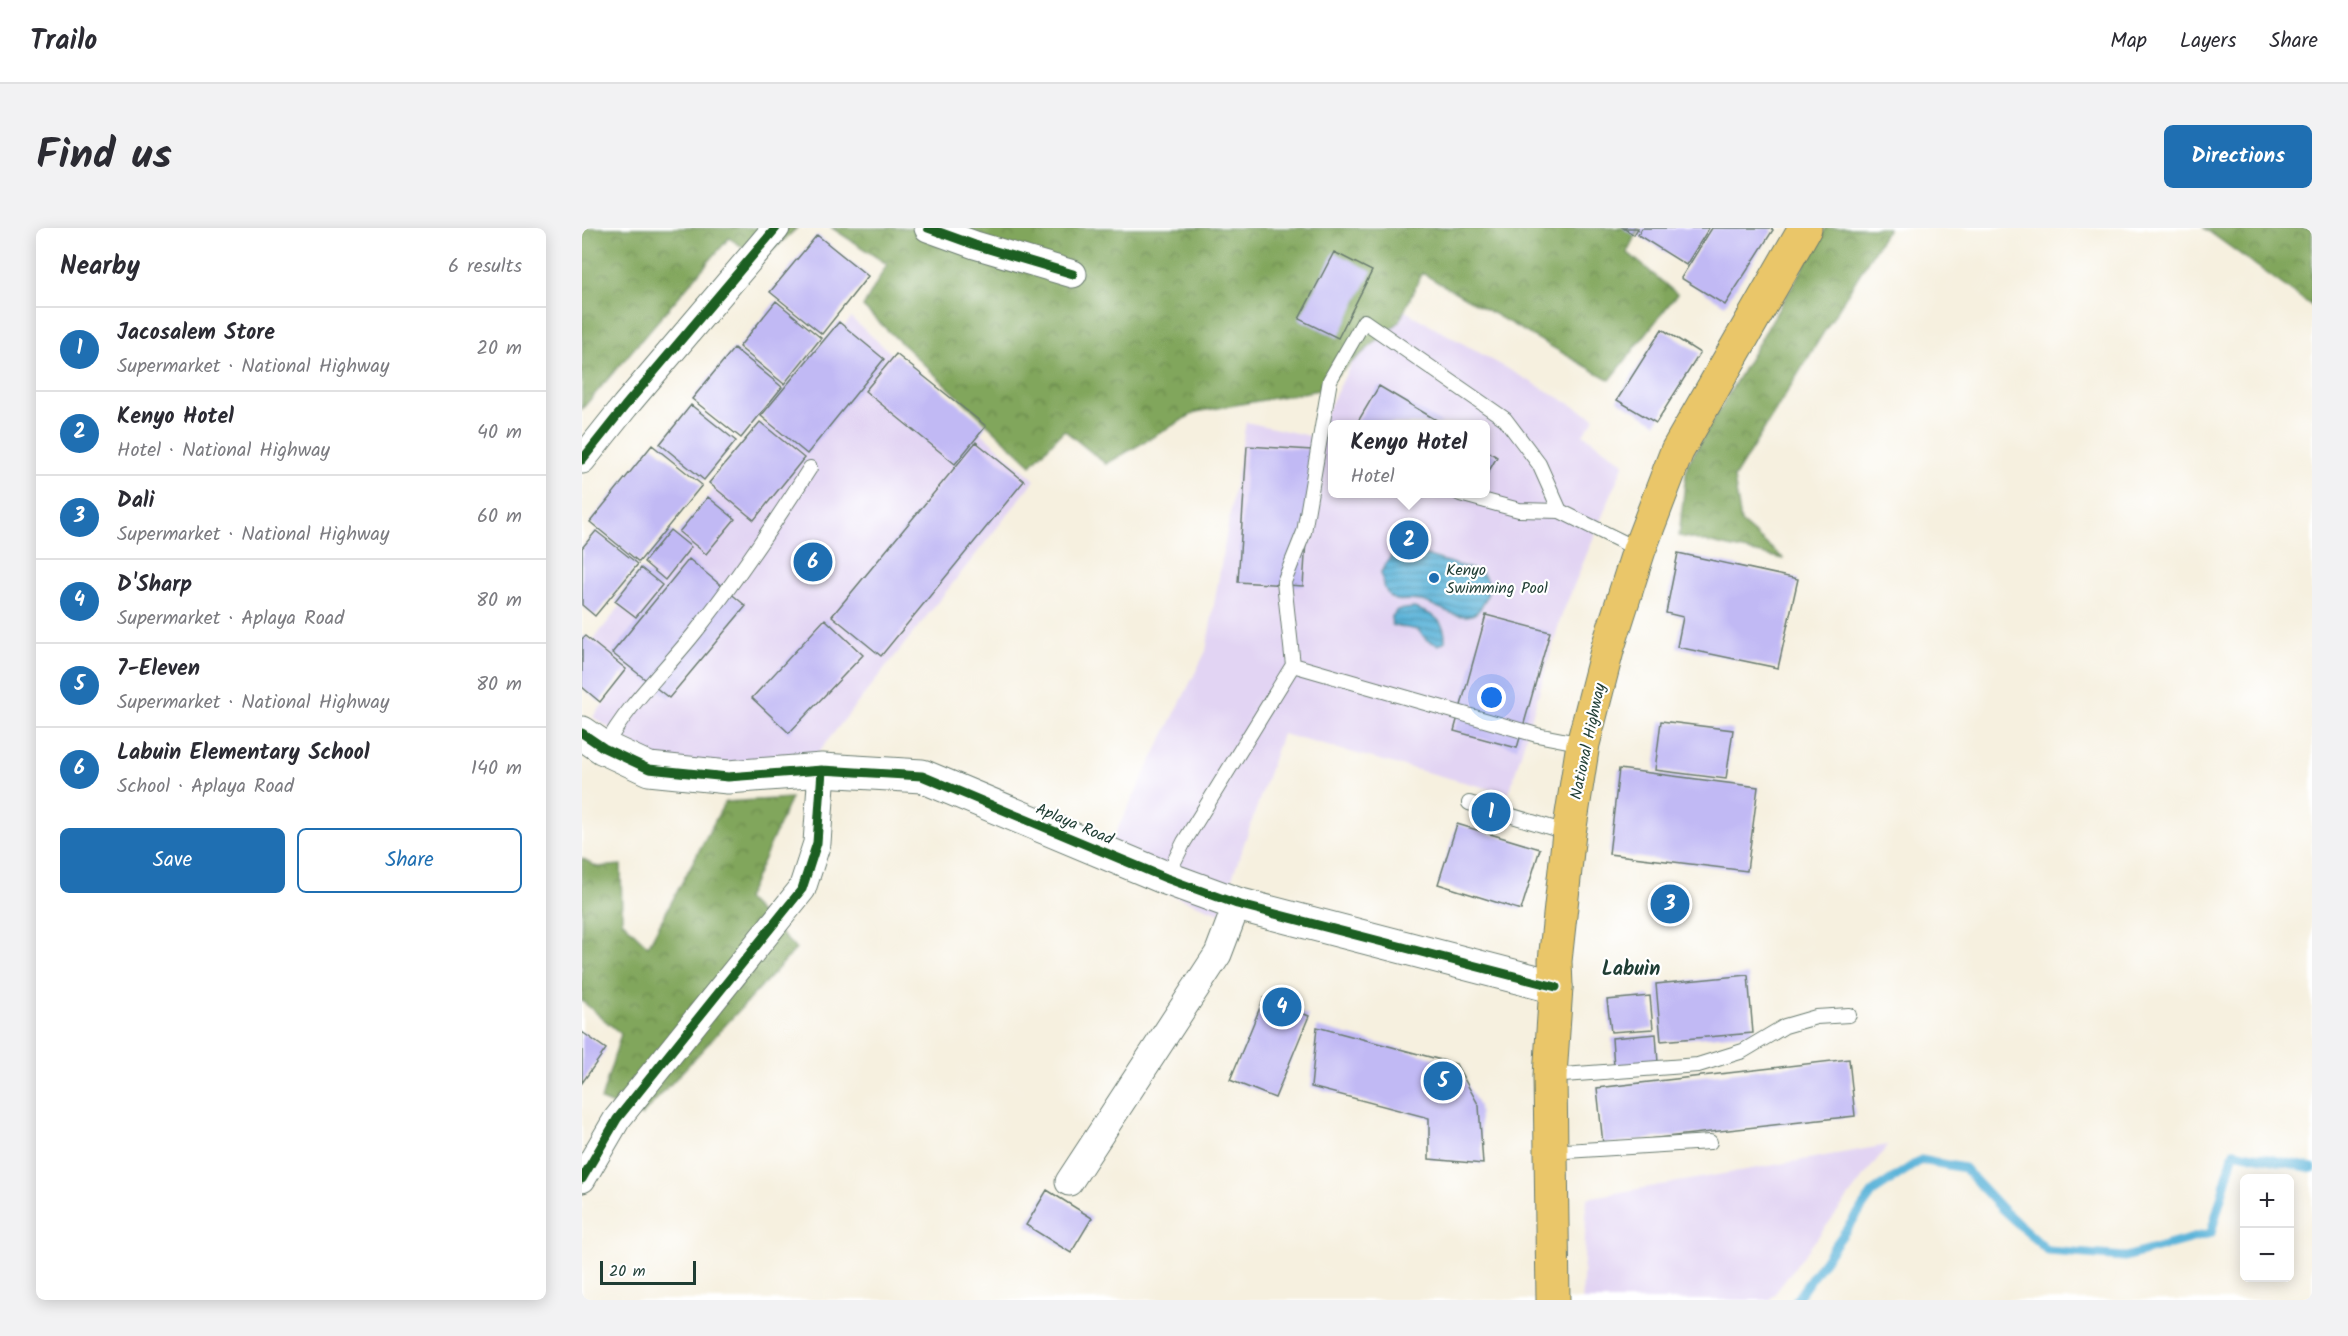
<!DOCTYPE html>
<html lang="en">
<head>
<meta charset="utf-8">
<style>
  body { margin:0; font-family:Kalam,sans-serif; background:#f2f2f3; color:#2b2b33 }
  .controls { position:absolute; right:18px; bottom:18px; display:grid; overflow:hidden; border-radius:9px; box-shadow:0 3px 15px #0003 }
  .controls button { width:54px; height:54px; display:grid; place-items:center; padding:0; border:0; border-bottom:2px solid #e1e1e2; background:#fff; color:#2b2b33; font:30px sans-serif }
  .scale { position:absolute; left:18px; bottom:15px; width:96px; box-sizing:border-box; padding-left:6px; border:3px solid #1f3d34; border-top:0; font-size:16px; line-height:21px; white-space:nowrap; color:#1f3d34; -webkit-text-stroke:4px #fff; paint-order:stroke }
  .you { position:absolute; left:910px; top:470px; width:21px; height:21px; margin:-15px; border:4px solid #fff; border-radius:50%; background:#1a73e8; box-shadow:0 0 0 9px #1a73e833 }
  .badge { display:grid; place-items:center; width:39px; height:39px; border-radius:50%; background:#1f6fb2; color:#fff; font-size:20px; font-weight:700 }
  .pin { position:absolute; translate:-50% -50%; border:3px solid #fff; box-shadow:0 2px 6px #0006 }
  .popup { position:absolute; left:746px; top:192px; width:162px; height:78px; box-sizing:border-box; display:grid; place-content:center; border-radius:9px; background:#fff; filter:drop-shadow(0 2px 4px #0005); font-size:20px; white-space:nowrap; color:#7c7c81 }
  .popup b { font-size:22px; color:#2b2b33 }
  .popup::after { content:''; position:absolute; left:50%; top:100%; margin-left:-12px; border:12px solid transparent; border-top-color:#fff }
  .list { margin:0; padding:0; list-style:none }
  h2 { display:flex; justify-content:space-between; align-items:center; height:78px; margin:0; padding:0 24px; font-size:26px }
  h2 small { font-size:20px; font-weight:400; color:#7c7c81 }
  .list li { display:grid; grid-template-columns:39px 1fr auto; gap:18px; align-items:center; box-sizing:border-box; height:84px; padding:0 24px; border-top:2px solid #e1e1e2 }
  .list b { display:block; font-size:22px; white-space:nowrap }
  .list p { margin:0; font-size:20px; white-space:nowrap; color:#7c7c81 }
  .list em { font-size:20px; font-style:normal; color:#7c7c81 }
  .actions { display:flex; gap:12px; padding:18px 24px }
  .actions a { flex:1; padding:14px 0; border:2px solid #1f6fb2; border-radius:9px; text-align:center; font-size:21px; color:#1f6fb2 }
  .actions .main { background:#1f6fb2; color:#fff }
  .map { position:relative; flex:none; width:1730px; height:1072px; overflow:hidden; border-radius:9px }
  header { display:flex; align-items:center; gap:36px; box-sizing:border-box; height:84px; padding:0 30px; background:#fff; border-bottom:2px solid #e1e1e2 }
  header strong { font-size:28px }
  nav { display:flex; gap:33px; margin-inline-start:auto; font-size:21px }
  .intro { display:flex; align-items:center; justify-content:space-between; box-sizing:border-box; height:144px; padding:0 36px }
  h1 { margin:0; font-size:42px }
  .button { padding:15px 27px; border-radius:9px; background:#1f6fb2; color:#fff; font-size:21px; font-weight:700 }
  main { display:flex; gap:36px; padding:0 36px }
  aside { flex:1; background:#fff; border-radius:9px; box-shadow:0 3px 15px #0003 }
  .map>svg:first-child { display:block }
</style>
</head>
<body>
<header>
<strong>Trailo</strong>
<nav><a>Map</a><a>Layers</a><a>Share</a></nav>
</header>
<div class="intro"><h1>Find us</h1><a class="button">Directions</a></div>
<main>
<aside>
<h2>Nearby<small>6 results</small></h2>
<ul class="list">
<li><span class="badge">1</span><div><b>Jacosalem Store</b><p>Supermarket · National Highway</p></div><em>20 m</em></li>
<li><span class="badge">2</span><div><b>Kenyo Hotel</b><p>Hotel · National Highway</p></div><em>40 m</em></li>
<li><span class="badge">3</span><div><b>Dali</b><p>Supermarket · National Highway</p></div><em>60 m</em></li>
<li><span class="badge">4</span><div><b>D'Sharp</b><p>Supermarket · Aplaya Road</p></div><em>80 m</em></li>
<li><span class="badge">5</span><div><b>7-Eleven</b><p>Supermarket · National Highway</p></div><em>80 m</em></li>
<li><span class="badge">6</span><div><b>Labuin Elementary School</b><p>School · Aplaya Road</p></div><em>140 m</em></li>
</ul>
<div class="actions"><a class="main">Save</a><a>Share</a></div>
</aside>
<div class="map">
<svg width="1730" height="1072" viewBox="0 0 1730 1072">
  <defs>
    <pattern id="forest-crowns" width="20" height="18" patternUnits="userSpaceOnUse" patternTransform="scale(1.5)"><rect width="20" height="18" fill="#81a65c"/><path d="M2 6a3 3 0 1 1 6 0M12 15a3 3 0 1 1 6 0" fill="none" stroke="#69884d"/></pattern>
    <pattern id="water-rules" width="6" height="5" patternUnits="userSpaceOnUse" patternTransform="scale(1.5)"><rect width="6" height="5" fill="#5cb4d9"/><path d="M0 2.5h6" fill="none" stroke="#4b94b1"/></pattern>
  </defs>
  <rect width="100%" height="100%" fill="#fff"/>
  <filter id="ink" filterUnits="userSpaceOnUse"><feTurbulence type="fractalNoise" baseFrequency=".0167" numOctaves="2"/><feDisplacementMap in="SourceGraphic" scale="12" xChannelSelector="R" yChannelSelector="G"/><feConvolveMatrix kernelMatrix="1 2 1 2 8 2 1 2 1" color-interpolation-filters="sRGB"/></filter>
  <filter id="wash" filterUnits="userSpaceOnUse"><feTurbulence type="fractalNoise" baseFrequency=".008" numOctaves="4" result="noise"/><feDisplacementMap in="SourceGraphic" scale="24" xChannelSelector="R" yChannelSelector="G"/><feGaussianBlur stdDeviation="1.35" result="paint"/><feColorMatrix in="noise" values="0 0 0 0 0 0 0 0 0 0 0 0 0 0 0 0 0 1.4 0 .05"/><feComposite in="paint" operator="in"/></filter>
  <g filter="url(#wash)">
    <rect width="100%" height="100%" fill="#f6f0df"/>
    <path fill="#e2d4f3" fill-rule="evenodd" d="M802 71 1013 190 1001 206 1042 235 979 389 927 566 700 506 638 685 516 640 624 423 664 194 732 209ZM750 196H904V266H750Z
      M269 90 453 252 215 551 83 538 11 489 43 449 8 416Z
      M1306 917 1188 1072H1000L1005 970Z"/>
    <path fill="url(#forest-crowns)" stroke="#507248" stroke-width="1.5" d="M0 0H215L180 32 147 10 0 181Z
      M250 0H1057L1045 24 1095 66 1028 152 840 45 817 94 737 162 614 184 524 236 482 202 449 237 281 79 305 36Z
      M1244 0H1306L1152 250 1159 294 1202 331 1097 308 1105 237Z
      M1622 0H1730V78Z
      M209 570 164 671 214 721 59 888 19 872 39 806 0 773V630L15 639 39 637 40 693 66 718 143 574Z"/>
    <path fill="url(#water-rules)" stroke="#3e7886" stroke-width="1.5" d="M823 321 899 344 908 356C898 402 877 389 846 375 821 365 806 388 799 344L811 325Z
      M832 380C850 386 864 391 863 413L857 417 845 412 836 402 810 397 809 390 815 382Z"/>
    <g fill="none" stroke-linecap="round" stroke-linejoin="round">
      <path stroke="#5cb4d9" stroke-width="9" d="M1214 1072 1292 963 1339 932 1382 940 1420 981 1466 1023 1543 1029 1629 1005 1652 924 1730 940"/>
    </g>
    <g id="blocks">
      <path fill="#c1b9f4" d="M1041 0H1056L1052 7Z
        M1060 0H1127L1104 37 1056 7Z
        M1130 0H1188L1191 2 1143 77 1099 50Z
        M235 7 286 48 240 106 188 64Z
        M752 24 790 43 756 110 717 91Z
        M194 73 239 110 202 156 157 119Z
        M257 94 302 131 225 226 179 188Z
        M1080 101 1118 125 1074 195 1035 172Z
        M152 120 200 159 159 210 110 171Z
        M314 126 404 198 373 236 283 163Z
        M797 158 861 196 775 195Z
        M109 177 154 213 122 252 78 216Z
        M178 194 222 230 172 292 127 255Z
        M394 214 442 253 299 428 250 388Z
        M70 217 120 257 57 334 8 294Z
        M665 218 730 222 721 358 656 354Z
        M904 222 915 229 904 248Z
        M126 269 153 291 124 326 97 304Z
        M88 302 109 319 83 352 62 334Z
        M14 303 56 336 13 388 0 377V320Z
        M1096 325 1216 351 1196 440 1095 419 1101 389 1084 385Z
        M107 331 164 378 87 470 30 425Z
        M59 340 80 357 54 389 33 373Z
        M904 387 968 404 935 520 872 503Z
        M243 391 281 427 207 505 170 470Z
        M3 408 44 441 18 474 0 459V411Z
        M1079 493 1151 502 1144 551 1073 542Z
        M1037 541 1176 559 1165 643 1027 626Z
        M875 596 958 621 939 682 856 656Z
        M1166 747 1171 805 1079 813 1074 756Z
        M1068 768 1071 801 1029 804 1025 772Z
        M682 770 727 788 693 870 648 852Z
        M735 799 874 836 897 878 901 936 847 931V890L729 859Z
        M0 804 24 821 0 855Z
        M1074 806 1076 835 1032 839 1030 810Z
        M1267 831 1273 888 1021 916 1015 860Z
        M465 962 510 990 489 1025 444 997Z"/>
    </g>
  </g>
  <g filter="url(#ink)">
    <use href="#blocks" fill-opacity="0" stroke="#6a7c70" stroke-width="1.5"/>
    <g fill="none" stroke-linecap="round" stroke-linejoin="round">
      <defs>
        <path id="service" d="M878 266 937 282 978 283 1057 322
          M711 437 955 507 1001 516
          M22 520C48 473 83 443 115 402 156 350 192 296 228 240
          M887 575 987 605
          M584 650 602 614 711 437 702 354 722 304 748 152 782 93 923 191 957 236 978 283
          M968 848 1116 837 1161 823 1203 798 1234 789 1267 787
          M968 924 1128 914"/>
        <path id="minor" d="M346 0 393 17 491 46
          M0 232 43 178 194 0
          M0 951 35 891 220 661 235 615 240 542
          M487 954 636 726 655 676"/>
        <path id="tertiary" d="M0 505 22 520 67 541 146 549 240 542 340 548 584 650 655 676 974 759"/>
        <path id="primary" d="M971 1072 968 848 974 759 973 733 987 605 1001 516 1026 419 1057 322 1095 223 1223 0"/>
      </defs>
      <use href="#service" stroke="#6a7c70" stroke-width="16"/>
      <use href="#minor" stroke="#6a7c70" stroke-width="29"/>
      <use href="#tertiary" stroke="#6a7c70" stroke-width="35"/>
      <use href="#primary" stroke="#6a7c70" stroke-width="35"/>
      <use href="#service" stroke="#fff" stroke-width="14"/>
      <use href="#minor" stroke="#fff" stroke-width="27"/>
      <use href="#tertiary" stroke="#fff" stroke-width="33"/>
      <use href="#primary" stroke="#eac669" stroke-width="33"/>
      <defs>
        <path id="cycleway" d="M346 0 393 17 491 46
          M0 232 43 178 194 0
          M0 505 22 520 67 541 146 549 240 542 340 548 584 650 655 676 974 759
          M0 951 35 891 220 661 235 615 240 542"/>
      </defs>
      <use href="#cycleway" stroke="#fff" stroke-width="13"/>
      <use href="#cycleway" stroke="#1b5e20" stroke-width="9"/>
    </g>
  </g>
  <circle fill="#1f6fb2" stroke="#fff" stroke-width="2" cx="852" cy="350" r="6"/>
  <g text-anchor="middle" stroke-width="4.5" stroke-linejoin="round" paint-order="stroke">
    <g font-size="16" fill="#1f3d34" stroke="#fff" text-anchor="start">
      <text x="864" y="347">Kenyo<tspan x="864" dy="18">Swimming Pool</tspan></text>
    </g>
    <g font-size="16" fill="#1f3d34" stroke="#fff">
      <text transform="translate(1005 513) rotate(-78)" y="6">National Highway</text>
      <text transform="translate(493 595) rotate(23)" y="6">Aplaya Road</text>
    </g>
    <g font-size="20" font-weight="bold" fill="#1f3d34" stroke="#fff">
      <text x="1049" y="747">Labuin</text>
    </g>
  </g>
</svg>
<div class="controls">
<button>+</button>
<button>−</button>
</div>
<div class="scale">20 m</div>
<div class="you"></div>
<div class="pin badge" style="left:909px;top:584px">1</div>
<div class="pin badge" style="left:827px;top:312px">2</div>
<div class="popup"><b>Kenyo Hotel</b>Hotel</div>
<div class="pin badge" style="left:1088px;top:676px">3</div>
<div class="pin badge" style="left:700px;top:779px">4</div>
<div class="pin badge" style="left:861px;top:853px">5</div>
<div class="pin badge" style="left:231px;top:334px">6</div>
</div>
</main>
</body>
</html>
